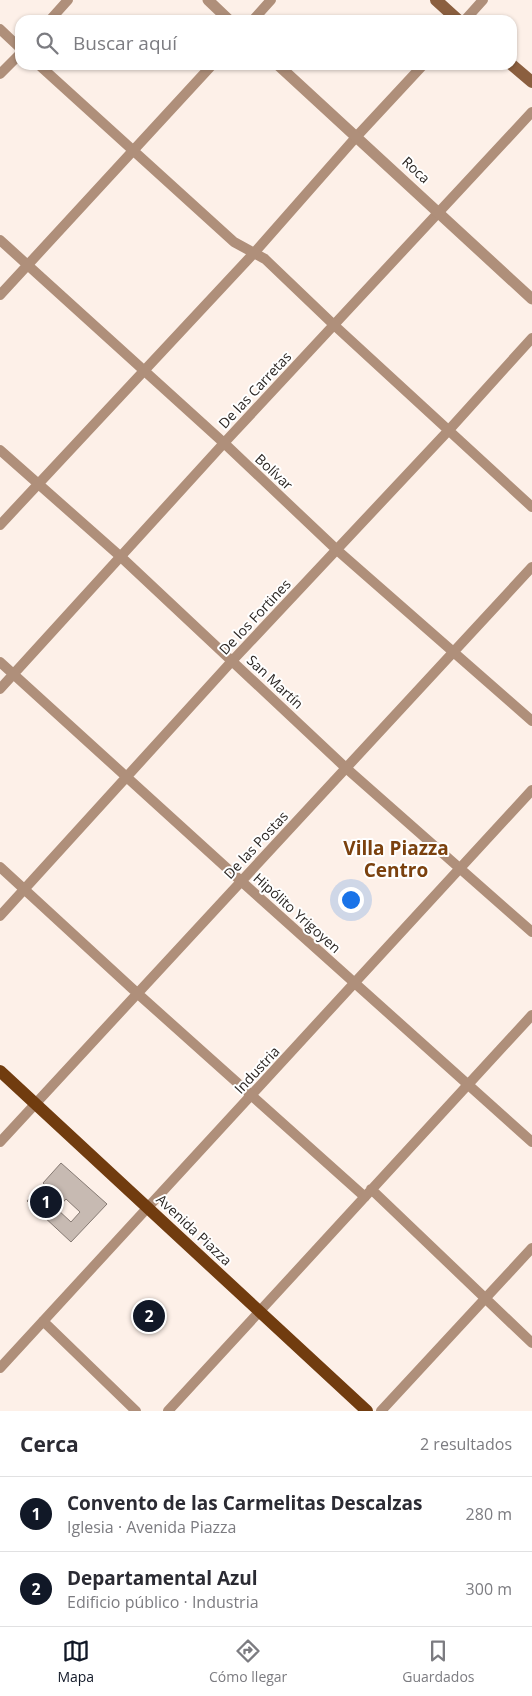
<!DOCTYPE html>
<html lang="es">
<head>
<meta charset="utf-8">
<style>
  body { margin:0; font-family:"Open Sans",sans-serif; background:#f7f7f7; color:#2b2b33 }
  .you { position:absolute; left:350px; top:899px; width:18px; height:18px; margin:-12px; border:4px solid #fff; border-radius:50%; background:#1a73e8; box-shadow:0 0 0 8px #1a73e833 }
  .badge { display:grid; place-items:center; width:32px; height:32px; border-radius:50%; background:#111827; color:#fff; font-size:16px; font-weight:700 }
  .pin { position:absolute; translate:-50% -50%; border:2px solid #fff; box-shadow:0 1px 5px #0006 }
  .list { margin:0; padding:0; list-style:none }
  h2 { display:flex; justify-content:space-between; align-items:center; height:65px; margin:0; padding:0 20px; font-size:21px }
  h2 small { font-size:16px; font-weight:400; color:#7c7c81 }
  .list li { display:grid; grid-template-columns:32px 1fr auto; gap:15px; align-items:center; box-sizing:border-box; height:75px; padding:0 20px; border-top:1px solid #e1e1e2 }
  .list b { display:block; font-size:19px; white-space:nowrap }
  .list p { margin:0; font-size:16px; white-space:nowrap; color:#7c7c81 }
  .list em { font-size:16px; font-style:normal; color:#7c7c81 }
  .icon { flex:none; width:28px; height:28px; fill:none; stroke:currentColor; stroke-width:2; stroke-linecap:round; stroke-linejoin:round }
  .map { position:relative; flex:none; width:532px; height:1411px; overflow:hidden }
  .search { position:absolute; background:#fff; box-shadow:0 1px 4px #0004; left:15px; right:15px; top:15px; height:55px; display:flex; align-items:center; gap:12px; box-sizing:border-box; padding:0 18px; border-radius:15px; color:#7c7c81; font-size:19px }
  .sheet { height:215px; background:#fff }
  nav { display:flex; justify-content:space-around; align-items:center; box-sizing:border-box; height:70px; border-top:1px solid #e1e1e2; background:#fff; font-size:14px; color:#7c7c81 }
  nav a { display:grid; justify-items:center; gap:2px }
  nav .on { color:#111827 }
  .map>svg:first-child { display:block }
</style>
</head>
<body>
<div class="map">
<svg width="532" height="1411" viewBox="0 0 532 1411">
  <rect width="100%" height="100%" fill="#fdf0e8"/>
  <path fill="#c7bab2" stroke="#867a73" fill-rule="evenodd" d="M61 1163 107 1204 71 1242 27 1201 37 1190 45 1198 51 1191 43 1183ZM66 1199 80 1212 71 1222 57 1209Z"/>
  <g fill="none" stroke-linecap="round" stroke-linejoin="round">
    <path stroke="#af8f7a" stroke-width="10" d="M50 20 68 0
      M253 20 271 0
      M465 20 483 0
      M0 29 20 48
      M39 65 234 242 265 259 334 325 532 507
      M0 74 20 54
      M0 240 224 443 337 550 532 721
      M0 295 212 65
      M0 450 121 557 346 768 532 932
      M0 525 254 253 357 136 423 65
      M0 662 241 881 532 1142
      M0 689 224 443 532 112
      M0 867 137 993 365 1197
      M0 916 232 661 448 431 532 338
      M0 1142 532 567
      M371 1189 532 1343
      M43 1321 136 1411
      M0 1368 532 790
      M168 1411 532 1015
      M381 1411 532 1248"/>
    <path stroke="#af8f7a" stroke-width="11" d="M208 0 229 20
      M278 65 532 299"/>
    <path stroke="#8b5f3f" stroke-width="12" d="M436 0 458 20
      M512 65 532 82"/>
    <path stroke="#713c0f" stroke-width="12" d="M0 1071 367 1411"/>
  </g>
  <g text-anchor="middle" stroke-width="4" stroke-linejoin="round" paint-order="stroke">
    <g font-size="14" fill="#2b2623" stroke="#fff">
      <text transform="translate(416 170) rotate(43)" y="5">Roca</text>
      <text transform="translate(255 390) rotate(-47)" y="5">De las Carretas</text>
      <text transform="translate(274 472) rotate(43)" y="5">Bolívar</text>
      <text transform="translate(255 617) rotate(-47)" y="5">De los Fortines</text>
      <text transform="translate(275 682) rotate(43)" y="5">San Martín</text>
      <text transform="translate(256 845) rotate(-47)" y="5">De las Postas</text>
      <text transform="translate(297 913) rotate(42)" y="5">Hipólito Yrigoyen</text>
      <text transform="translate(257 1070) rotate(-47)" y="5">Industria</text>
      <text transform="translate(194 1230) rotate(43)" y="5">Avenida Piazza</text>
    </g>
    <g font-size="19" font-weight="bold" fill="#7b410e" stroke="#fff">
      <text x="396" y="855">Villa Piazza<tspan x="396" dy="22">Centro</tspan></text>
    </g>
  </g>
</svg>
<div class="you"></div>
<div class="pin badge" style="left:46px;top:1202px">1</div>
<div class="pin badge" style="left:149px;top:1316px">2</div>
<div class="search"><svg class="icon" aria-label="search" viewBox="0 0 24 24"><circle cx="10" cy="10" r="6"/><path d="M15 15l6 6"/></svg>Buscar aquí</div>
</div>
<section class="sheet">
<h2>Cerca<small>2 resultados</small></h2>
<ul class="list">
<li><span class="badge">1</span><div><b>Convento de las Carmelitas Descalzas</b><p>Iglesia · Avenida Piazza</p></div><em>280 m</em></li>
<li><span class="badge">2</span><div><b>Departamental Azul</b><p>Edificio público · Industria</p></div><em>300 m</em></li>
</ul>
</section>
<nav>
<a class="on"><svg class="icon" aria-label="map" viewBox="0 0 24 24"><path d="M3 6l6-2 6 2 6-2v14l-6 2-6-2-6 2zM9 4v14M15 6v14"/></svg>Mapa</a>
<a><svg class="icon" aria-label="directions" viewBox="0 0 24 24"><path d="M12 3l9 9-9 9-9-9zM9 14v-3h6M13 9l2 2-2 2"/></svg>Cómo llegar</a>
<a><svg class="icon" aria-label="saved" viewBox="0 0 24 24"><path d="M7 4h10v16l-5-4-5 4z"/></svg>Guardados</a>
</nav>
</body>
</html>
